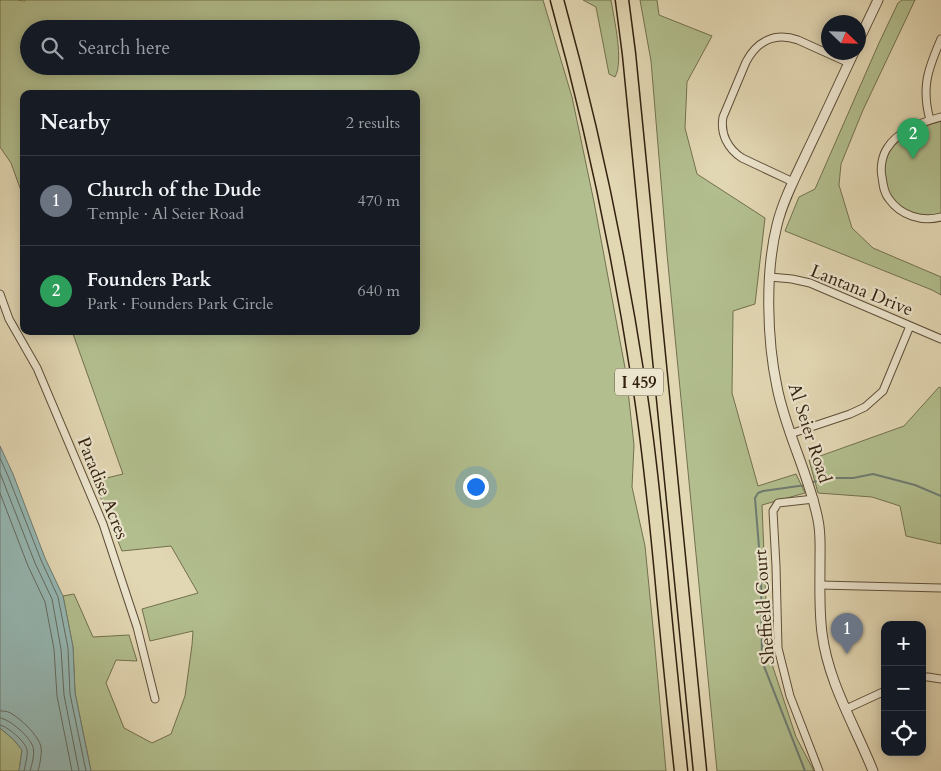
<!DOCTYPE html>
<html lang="en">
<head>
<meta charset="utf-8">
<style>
  body { margin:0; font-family:Cardo,serif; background:#242831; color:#f1f3f6 }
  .controls { position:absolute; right:15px; bottom:15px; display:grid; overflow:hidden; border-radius:10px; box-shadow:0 2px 12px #0003 }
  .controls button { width:45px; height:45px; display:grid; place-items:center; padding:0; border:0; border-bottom:1px solid #363941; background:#171b24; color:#f1f3f6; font:25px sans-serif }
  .compass { position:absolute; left:821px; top:15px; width:45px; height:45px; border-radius:50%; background:#171b24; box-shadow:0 2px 12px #0003; rotate:113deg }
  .you { position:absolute; left:475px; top:486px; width:18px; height:18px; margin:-12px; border:4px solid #fff; border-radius:50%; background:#1a73e8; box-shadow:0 0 0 8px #1a73e833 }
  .badge { display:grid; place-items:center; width:32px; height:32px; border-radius:50%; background:#8c9099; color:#fff; font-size:16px; font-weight:700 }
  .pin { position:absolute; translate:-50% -41px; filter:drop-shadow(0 1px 2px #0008) }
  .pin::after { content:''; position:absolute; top:26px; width:18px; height:15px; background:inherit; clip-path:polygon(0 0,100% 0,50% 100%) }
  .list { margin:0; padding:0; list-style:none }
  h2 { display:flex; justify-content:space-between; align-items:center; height:65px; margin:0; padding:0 20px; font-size:21px }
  h2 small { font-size:16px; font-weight:400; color:#9ea1a6 }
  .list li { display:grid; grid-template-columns:32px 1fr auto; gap:15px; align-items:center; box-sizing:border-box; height:90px; padding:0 20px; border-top:1px solid #363941 }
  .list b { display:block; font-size:19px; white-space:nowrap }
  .list p { margin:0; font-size:16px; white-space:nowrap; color:#9ea1a6 }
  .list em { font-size:16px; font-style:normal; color:#9ea1a6 }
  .icon { flex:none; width:28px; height:28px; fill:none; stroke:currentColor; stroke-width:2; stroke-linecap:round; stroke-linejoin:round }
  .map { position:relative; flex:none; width:941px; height:771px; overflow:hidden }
  .search { position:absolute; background:#171b24; box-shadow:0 2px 12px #0003; left:20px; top:20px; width:400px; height:55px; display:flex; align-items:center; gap:12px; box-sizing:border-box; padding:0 18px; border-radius:28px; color:#9ea1a6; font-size:19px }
  .panel { position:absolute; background:#171b24; box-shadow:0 2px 12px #0003; left:20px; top:90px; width:400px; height:245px; border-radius:10px }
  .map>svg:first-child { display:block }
</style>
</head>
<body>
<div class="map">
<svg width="941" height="771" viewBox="0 0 941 771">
  <rect width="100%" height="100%" fill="#e2d7b3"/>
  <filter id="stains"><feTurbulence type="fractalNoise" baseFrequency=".004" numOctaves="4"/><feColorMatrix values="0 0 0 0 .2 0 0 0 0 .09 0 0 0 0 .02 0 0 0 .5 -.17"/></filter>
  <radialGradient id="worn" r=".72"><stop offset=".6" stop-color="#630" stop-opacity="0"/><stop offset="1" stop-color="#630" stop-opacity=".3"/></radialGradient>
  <path fill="#b2be8e" stroke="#72704e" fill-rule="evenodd" d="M0 0H17L25 1V0H543L572 97 594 202 626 373 634 445 632 487 645 546 655 648 666 771H91L75 693 73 647 63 596 74 594 93 637 129 635 137 661 116 660 106 683 124 728 152 743 171 734 185 696 192 645 193 631 150 641 142 609 198 593 171 546 122 551 94 481 123 474 72 331H416V94H24V199L11 163 0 147ZM29 29H411V66H29Z
    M583 0H611C614 19 624 61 615 77L609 74 596 7Z
    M640 0H657L659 15 712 36 687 82 685 128 697 174 765 218 755 304 733 311 732 393 758 486 796 474 805 493 762 505 768 652 796 737 814 771H717L667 254 651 61Z
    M902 0H915L863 110 841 164 839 185 852 228 873 248 941 277V295L932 290 785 231 799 197 815 189 879 43 898 3Z
    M941 118V214L925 217 909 212 895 203 884 185 883 168 887 149 898 137Z
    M939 387 941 388V544L906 536 900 506 872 497 818 493 809 460 904 426Z
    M0 728 14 740 22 750 19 771H0Z"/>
  <path fill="#96b8b4" stroke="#6e7c72" d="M0 446 13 474 45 558 63 596 73 647 75 693 91 771H19L22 750 14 740 0 728Z"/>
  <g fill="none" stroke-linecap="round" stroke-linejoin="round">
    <path stroke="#646c62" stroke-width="1" d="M0 458 8 476 41 560 58 597 68 648 70 694 86 771
      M0 473 35 563 52 599 61 649 64 695 79 771
      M0 493 28 566 45 602 54 649 57 696 72 771
      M0 711C4 711 8 711 12 714 21 719 39 736 41 747 42 754 40 764 38 771
      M0 718C10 719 30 737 33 747 35 754 32 764 30 771
      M0 725C7 726 26 742 27 750 28 756 25 765 24 771"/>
    <path stroke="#6e7c72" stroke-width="2" d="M813 482 830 478H853L873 474 915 485 941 496
      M805 771 762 661 761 572 755 498 758 493 763 491 806 485"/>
    <defs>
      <path id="minor" d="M941 117C922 122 899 130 888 147 882 155 880 168 882 177 883 185 884 193 889 199 901 216 922 222 941 217
        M930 120C921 87 928 69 941 39
        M793 182 742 158C728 149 720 134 723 117L746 62C757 41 775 32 798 40L849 63
        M770 277 792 279 810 283 941 339
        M0 294 9 319 37 368 103 524 137 627 155 699
        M790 434 850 414 865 407 883 391 910 326
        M814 499 778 503 773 511 776 566 778 648 790 696 819 771
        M820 585 941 588
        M922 677H928L941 679
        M846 709 885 691"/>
      <path id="tertiary" d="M858 42 878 0
        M854 52C838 86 823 119 807 152 796 176 783 200 777 225 765 272 767 340 777 387 786 433 809 474 818 520 821 534 820 548 820 562 820 586 819 610 822 633 828 682 855 726 873 771"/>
      <path id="motorway" d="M557 0C592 126 619 255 639 384 649 446 655 509 661 572 667 638 674 705 681 771
        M622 0 629 54 700 771"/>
    </defs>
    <use href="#minor" stroke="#5f4e38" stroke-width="9"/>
    <use href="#tertiary" stroke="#5f4e38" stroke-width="11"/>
    <use href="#motorway" stroke="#33210f" stroke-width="15"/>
    <use href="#minor" stroke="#ece5ce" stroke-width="7"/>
    <use href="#tertiary" stroke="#ece5ce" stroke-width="9"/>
    <use href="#motorway" stroke="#e2d7b3" stroke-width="12"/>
  </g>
  <g text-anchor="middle" stroke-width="4.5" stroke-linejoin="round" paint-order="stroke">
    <rect fill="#ece5ce" stroke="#6a5c48" stroke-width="1" x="615" y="368.5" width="48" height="27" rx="4"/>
    <g font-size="16" font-weight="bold" fill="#33210f">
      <text x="639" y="388">I 459</text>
    </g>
    <g font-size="18" fill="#33210f" stroke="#ece5ce">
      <text transform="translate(862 290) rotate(22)" y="6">Lantana Drive</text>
      <text transform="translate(810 433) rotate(72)" y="6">Al Seier Road</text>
      <text transform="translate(103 488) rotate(68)" y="6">Paradise Acres</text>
      <text transform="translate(764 607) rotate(-94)" y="6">Sheffield Court</text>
    </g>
  </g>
  <rect width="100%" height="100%" filter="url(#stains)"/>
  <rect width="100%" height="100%" fill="url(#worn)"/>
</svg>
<div class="controls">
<button>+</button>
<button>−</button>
<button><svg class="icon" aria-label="locate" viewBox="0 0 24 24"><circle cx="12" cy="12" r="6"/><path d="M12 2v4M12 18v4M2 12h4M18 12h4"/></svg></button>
</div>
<svg class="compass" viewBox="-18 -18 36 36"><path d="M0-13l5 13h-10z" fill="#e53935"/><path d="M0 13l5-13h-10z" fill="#9ea1a6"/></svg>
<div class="you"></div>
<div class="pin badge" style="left:847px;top:654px;background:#6b7280">1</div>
<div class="pin badge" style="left:913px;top:159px;background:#2e9e5b">2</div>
<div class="search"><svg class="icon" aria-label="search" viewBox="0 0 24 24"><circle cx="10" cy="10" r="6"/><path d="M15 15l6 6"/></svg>Search here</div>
<section class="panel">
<h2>Nearby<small>2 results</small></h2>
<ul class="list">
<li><span class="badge" style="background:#6b7280">1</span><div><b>Church of the Dude</b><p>Temple · Al Seier Road</p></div><em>470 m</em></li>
<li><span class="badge" style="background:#2e9e5b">2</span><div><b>Founders Park</b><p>Park · Founders Park Circle</p></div><em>640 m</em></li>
</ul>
</section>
</div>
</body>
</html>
